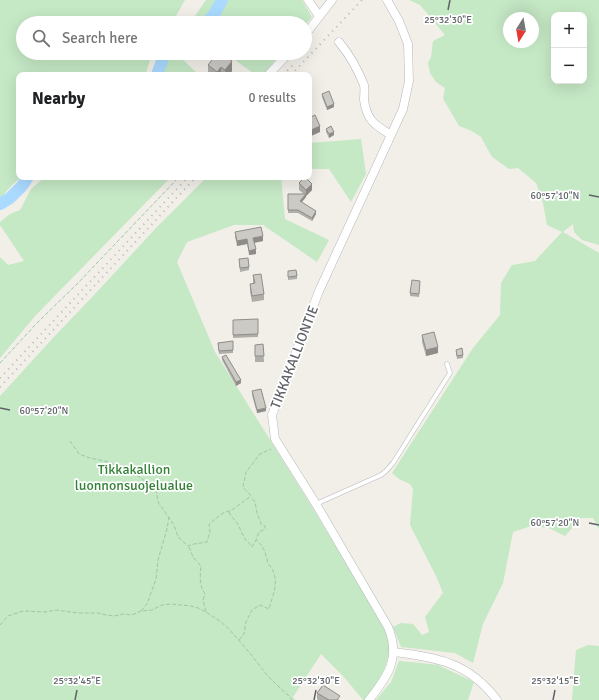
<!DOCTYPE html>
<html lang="en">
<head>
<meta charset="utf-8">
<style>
  body { margin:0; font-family:Signika,sans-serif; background:#f2f2f2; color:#202124 }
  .controls { position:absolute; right:12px; top:12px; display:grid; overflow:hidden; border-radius:8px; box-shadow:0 4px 16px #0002 }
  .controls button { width:36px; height:36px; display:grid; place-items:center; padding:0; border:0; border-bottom:1px solid #e0e0e0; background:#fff; color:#202124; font:20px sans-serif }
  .compass { position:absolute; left:503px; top:12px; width:36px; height:36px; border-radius:50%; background:#fff; box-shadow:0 4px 16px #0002; rotate:191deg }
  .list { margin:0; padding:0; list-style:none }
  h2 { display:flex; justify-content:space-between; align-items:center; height:52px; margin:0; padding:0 16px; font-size:17px }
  h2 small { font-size:13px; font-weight:400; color:#757577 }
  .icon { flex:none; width:22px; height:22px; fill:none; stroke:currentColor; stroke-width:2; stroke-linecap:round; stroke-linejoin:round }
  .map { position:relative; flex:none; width:599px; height:700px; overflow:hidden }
  .search { position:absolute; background:#fff; box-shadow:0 4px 16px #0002; left:16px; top:16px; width:296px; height:44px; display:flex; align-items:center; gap:10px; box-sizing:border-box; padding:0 14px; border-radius:22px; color:#757577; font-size:15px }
  .panel { position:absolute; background:#fff; box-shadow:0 4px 16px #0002; left:16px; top:72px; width:296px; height:108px; border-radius:8px }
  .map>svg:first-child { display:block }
</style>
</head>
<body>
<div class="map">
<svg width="599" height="700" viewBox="0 0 599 700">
  <rect width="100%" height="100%" fill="#f1efe8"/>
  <path fill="#c5e8c5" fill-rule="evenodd" d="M0 0H185L172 23H23V53H152L146 73 144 75H19V177H21L11 186 0 199Z
    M206 0H302L312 17 305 25V23H190Z
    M409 0H599V245L582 240 574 232 573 224 563 232 599 253V529L593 518H581L565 536 549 528 531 526 513 532 503 583 483 624 473 663 455 653 401 647 393 627 401 623 413 624 422 635 429 632 425 617 443 593 436 576 410 525 413 489 410 484 399 479 392 473 473 348 500 315 501 283 512 265 535 261 562 232 547 225 543 203 536 183 518 168 509 169 492 157 481 137 472 131 459 126 448 107 443 99 445 88 436 82 430 73 428 63 431 57 433 41 445 35 420 5ZM554 15H584V81H554ZM509 18H533V42H509Z
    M166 53H181L179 56 199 75H155Z
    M225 53H281L263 75H256Z
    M361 139 366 174 351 202 329 169H309V143Z
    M45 177H171L36 315 0 358V257L8 265 24 261 0 225V222L10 214 20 210 31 189Z
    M207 177H281L285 219 329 240 317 262 263 225H234L187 242 177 262 215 352 312 507 384 627C386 630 388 635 389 639 392 662 378 681 366 700H363L344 677 321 654 293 697 295 700H0V396L53 338 95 294 156 228Z
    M588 645 599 646V700H572L576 650Z
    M399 661 421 663 438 665 474 682 468 700H376L391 682Z"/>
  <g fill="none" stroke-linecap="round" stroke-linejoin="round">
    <path stroke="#aadaff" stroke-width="12" d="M206 23 213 16 222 0
      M158 75V72L165 53
      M0 204 10 198 22 186 28 177"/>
    <defs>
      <path id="lane" d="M316 504 381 475 386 471 393 463 450 373 447 364"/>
      <path id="street" d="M308 0 319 16
        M305 35 332 0
        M339 42C349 54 358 70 364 85 365 90 364 95 364 100 367 121 375 125 391 135
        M268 75 289 53
        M394 652C438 658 468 662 497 700
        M369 700C388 676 401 658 388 627L316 504 275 439 272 415 319 291 403 109 409 81 408 44 399 21 387 0"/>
    </defs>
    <use href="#lane" stroke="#b5b8bc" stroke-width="5"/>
    <use href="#street" stroke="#b5b8bc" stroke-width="9"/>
    <path stroke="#9cc7a9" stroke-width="1" stroke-dasharray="4 2" stroke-linecap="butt" d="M0 363 37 323 77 284 179 177
      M70 441 79 454 90 458 109 462 118 467 124 468 138 476 156 489 158 502 174 525 178 537 188 546 194 544 207 542 210 531 209 524 219 516 223 513 232 510 251 496 243 487 246 472 260 454 271 449
      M229 512C232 518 234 519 237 523 240 528 242 534 245 539 247 542 250 543 252 547L256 540 259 532 265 529V526L261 524 257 513 255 502 251 497
      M189 547 193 557 201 566C200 576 199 586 205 594L203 600 206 612
      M141 611 147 604 156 579 158 560 167 529 169 517
      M0 625 8 616 23 611 45 612 56 610 78 613H98L106 615 114 616 123 614 132 615 141 611 152 610 162 605 171 604 191 606 198 608 206 612 221 622 228 628 249 652 267 675 279 687 288 695 292 700
      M239 640 244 634 246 622 252 610 260 605 269 609C272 597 279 584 273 571 272 568 270 566 268 563 265 553 265 547 256 540"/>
    <use href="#lane" stroke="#fff" stroke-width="4"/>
    <use href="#street" stroke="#fff" stroke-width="8"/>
    <path stroke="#b6b7b8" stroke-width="2" stroke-dasharray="1 5" stroke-linecap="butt" d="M283 75 293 65
      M291 75 362 0
      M0 378 188 177
      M0 387 196 177"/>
  </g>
  <path fill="#afaea9" d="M223 60 232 71 229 75H208V65Z
    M322 94 334 107 327 110 322 97Z
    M326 129 334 135 329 138 326 132Z
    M299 183 312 190 306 196V195V197L302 202 316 214 312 221 298 213H288V194H304L299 190Z
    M235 232 263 241 254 243 256 254 249 255 247 244 237 246 235 237Z
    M239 259 249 267V270L240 272Z
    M288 271 297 276V279L288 280Z
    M253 275 264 294V300L252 302 250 291V284H253Z
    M420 284 419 297 410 296V293Z
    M233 320 258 334V337L233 338Z
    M422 335 438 353 426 356 422 342Z
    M233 341V353L219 354 218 343Z
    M263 344 264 362H255V345Z
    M456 350 463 355V358L457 359Z
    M222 357 241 383 236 386 222 360Z
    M252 391 266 411 257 413 252 395Z
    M317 693 340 700H318L317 699Z"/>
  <path fill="#8f8d8a" d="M232 61V71L229 75H225V70Z
    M221 67V75H217V72Z
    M334 104V107L327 110V107Z
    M320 126V132L309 137V131Z
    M334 132V135L329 138V134Z
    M312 184V190L306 196V190Z
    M306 194V197L300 204V201Z
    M316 211V214L312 221V218Z
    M263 236V241L253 243V238Z
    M247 239V244L237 246V241Z
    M256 249V254L249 255V251Z
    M438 347V353L426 356V350Z
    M241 380V383L236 386V382Z
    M266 408V411L257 413V410Z"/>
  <path fill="#cccac5" stroke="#8f8d8a" d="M216 55 223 60 226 57 232 61 225 70 221 67 217 72 208 65Z
    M329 91 334 104 327 107 322 94Z
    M315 115 320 126 309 131V118Z
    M331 126 334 132 329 134 326 129Z
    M305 177 312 184 306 190 299 183Z
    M288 194H306L300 201 316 211 312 218 298 210H288Z
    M261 227 263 236 253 238 256 249 249 251 247 239 237 241 235 232Z
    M248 258 249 267 240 268 239 259Z
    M296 270 297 276 288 277V271Z
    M261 274 264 294 252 296 250 284 255 283 253 275Z
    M412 280 420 281 419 294 410 293Z
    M258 319V334L233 335V320Z
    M434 332 438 347 426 350 422 335Z
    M233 341V350L219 351 218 343Z
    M263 344 264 356H255V345Z
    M462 348 463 355 457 356 456 350Z
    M226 355 241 380 236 382 222 357Z
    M261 389 266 408 257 410 252 391Z
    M323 685 340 696 337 700H329L317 693Z"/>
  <path fill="none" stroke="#5f6368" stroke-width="1.5" d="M448 10 450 0M589 195 599 197M0 408 10 410M589 523 599 525M75 700 77 690M314 700 316 690M553 700 555 690"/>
  <g text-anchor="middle" stroke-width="3.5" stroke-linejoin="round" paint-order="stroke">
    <g font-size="14" fill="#5f6368" stroke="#fff">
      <text transform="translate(294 357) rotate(-69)" y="5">TIKKAKALLIONTIE</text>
    </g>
    <g font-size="14" fill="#348238" stroke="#fff">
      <text x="134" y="474">Tikkakallion<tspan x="134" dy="16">luonnonsuojelualue</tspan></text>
    </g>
  </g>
  <g font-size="10" text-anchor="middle" fill="#5f6368" stroke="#fff" stroke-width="3.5" stroke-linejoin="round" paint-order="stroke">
    <text x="448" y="23">25°32'30"E</text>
    <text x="555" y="199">60°57'10"N</text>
    <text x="44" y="414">60°57'20"N</text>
    <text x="555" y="526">60°57'20"N</text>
    <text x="77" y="684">25°32'45"E</text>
    <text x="316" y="684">25°32'30"E</text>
    <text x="555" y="684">25°32'15"E</text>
  </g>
</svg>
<div class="controls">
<button>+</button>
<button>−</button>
</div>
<svg class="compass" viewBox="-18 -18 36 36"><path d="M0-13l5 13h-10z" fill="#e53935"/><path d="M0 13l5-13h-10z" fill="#757577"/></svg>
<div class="search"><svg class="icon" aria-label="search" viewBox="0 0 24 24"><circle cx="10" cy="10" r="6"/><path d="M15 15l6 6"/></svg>Search here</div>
<section class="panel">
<h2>Nearby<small>0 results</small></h2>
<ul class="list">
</ul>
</section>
</div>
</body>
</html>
